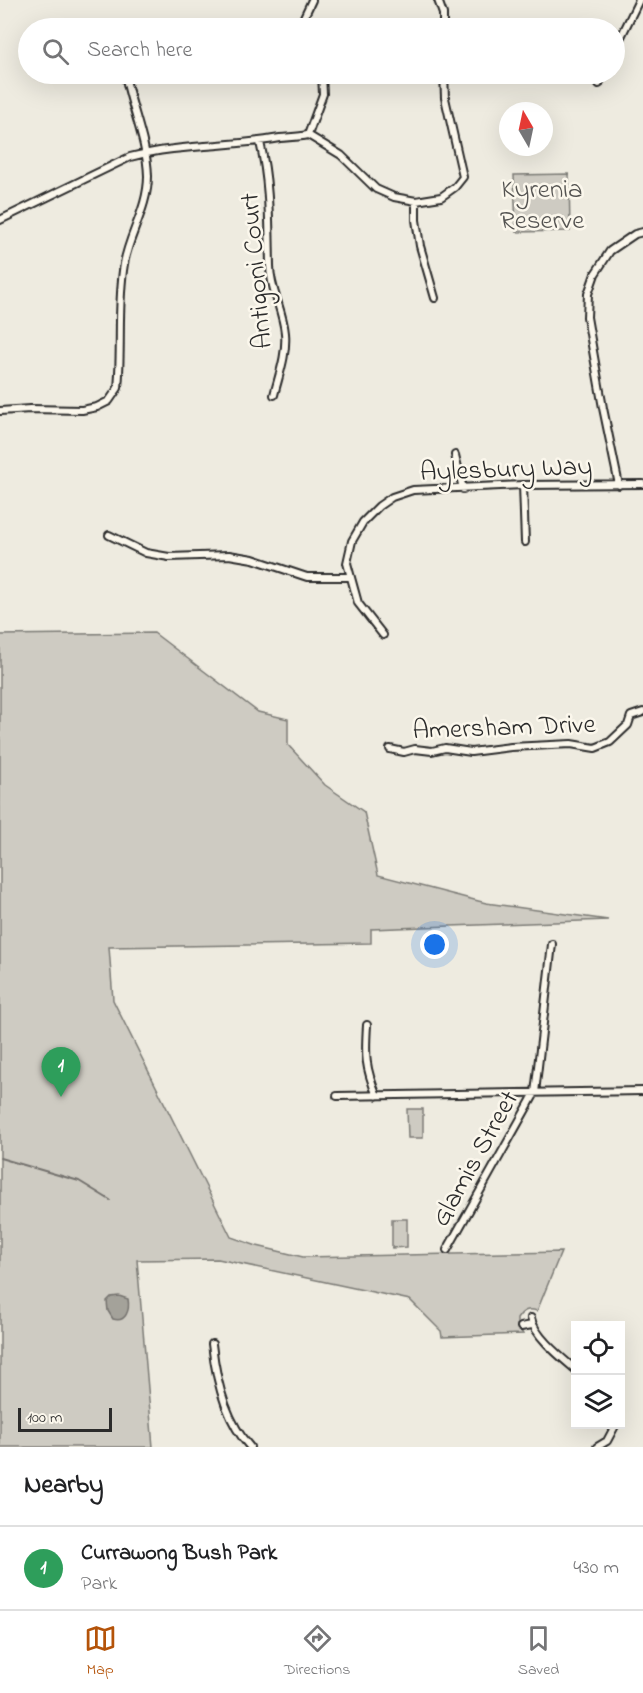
<!DOCTYPE html>
<html lang="en">
<head>
<meta charset="utf-8">
<style>
  body { margin:0; font-family:"Indie Flower",sans-serif; background:#f6f6f6; color:#202124 }
  .controls { position:absolute; right:18px; bottom:18px; display:grid; overflow:hidden; border-radius:0px; box-shadow:0 6px 24px #0002 }
  .controls button { width:54px; height:54px; display:grid; place-items:center; padding:0; border:0; border-bottom:2px solid #e0e0e0; background:#fff; color:#202124; font:30px sans-serif }
  .compass { position:absolute; left:499px; top:102px; width:54px; height:54px; border-radius:50%; background:#fff; box-shadow:0 6px 24px #0002; rotate:351deg }
  .scale { position:absolute; left:18px; bottom:15px; width:94px; box-sizing:border-box; padding-left:6px; border:3px solid #2b2b2b; border-top:0; font-size:16px; line-height:21px; white-space:nowrap; color:#2b2b2b; -webkit-text-stroke:4px #fbf7ec; paint-order:stroke }
  .you { position:absolute; left:435px; top:945px; width:21px; height:21px; margin:-15px; border:4px solid #fff; border-radius:50%; background:#1a73e8; box-shadow:0 0 0 9px #1a73e833 }
  .badge { display:grid; place-items:center; width:39px; height:39px; border-radius:50%; background:#b45309; color:#fff; font-size:20px; font-weight:700 }
  .pin { position:absolute; translate:-50% -50px; filter:drop-shadow(0 2px 3px #0008) }
  .pin::after { content:''; position:absolute; top:32px; width:21px; height:18px; background:inherit; clip-path:polygon(0 0,100% 0,50% 100%) }
  .list { margin:0; padding:0; list-style:none }
  h2 { display:flex; justify-content:space-between; align-items:center; height:78px; margin:0; padding:0 24px; font-size:26px }
  h2 small { font-size:20px; font-weight:400; color:#757577 }
  .list li { display:grid; grid-template-columns:39px 1fr auto; gap:18px; align-items:center; box-sizing:border-box; height:84px; padding:0 24px; border-top:2px solid #e0e0e0 }
  .list b { display:block; font-size:22px; white-space:nowrap }
  .list p { margin:0; font-size:20px; white-space:nowrap; color:#757577 }
  .list em { font-size:20px; font-style:normal; color:#757577 }
  .icon { flex:none; width:33px; height:33px; fill:none; stroke:currentColor; stroke-width:2; stroke-linecap:round; stroke-linejoin:round }
  .map { position:relative; flex:none; width:643px; height:1447px; overflow:hidden }
  .search { position:absolute; background:#fff; box-shadow:0 6px 24px #0002; left:18px; right:18px; top:18px; height:66px; display:flex; align-items:center; gap:15px; box-sizing:border-box; padding:0 21px; border-radius:33px; color:#757577; font-size:22px }
  .sheet { height:162px; background:#fff }
  nav { display:flex; justify-content:space-around; align-items:center; box-sizing:border-box; height:84px; border-top:2px solid #e0e0e0; background:#fff; font-size:16px; color:#757577 }
  nav a { display:grid; justify-items:center; gap:3px }
  nav .on { color:#b45309 }
  .map>svg:first-child { display:block }
</style>
</head>
<body>
<div class="map">
<svg width="643" height="1447" viewBox="0 0 643 1447">
  <rect width="100%" height="100%" fill="#eeebe0"/>
  <filter id="ink" filterUnits="userSpaceOnUse"><feTurbulence type="fractalNoise" baseFrequency=".0167" numOctaves="2"/><feDisplacementMap in="SourceGraphic" scale="12" xChannelSelector="R" yChannelSelector="G"/><feConvolveMatrix kernelMatrix="1 2 1 2 8 2 1 2 1" color-interpolation-filters="sRGB"/></filter>
  <g filter="url(#ink)">
    <path fill="#cecbc2" stroke="#7c7b76" stroke-width="1.5" d="M569 174 570 231 516 232 514 175Z
      M154 633 258 712 288 719V745L325 785 364 812 378 875 486 903 608 920 371 929V943L109 947 113 1000 231 1237 257 1246 303 1257 561 1252 537 1311C528 1308 523 1310 517 1319V1325L523 1334 442 1337 441 1331 410 1300 218 1259 137 1260 153 1447H0V635Z
      M407 1109H423V1138H408Z
      M392 1219H407V1247L392 1248Z"/>
    <path fill="#a4a29a" stroke="#74726e" stroke-width="1.5" d="M119 1296 128 1299C130 1310 126 1323 113 1319L108 1311 107 1301 111 1297Z"/>
    <g fill="none" stroke-linecap="round" stroke-linejoin="round">
      <path stroke="#74726e" stroke-width="2" d="M0 1158 79 1181 110 1200"/>
      <defs>
        <path id="minor" d="M438 0 443 14V28
          M302 28 304 17 312 0
          M614 51 639 0
          M599 84 603 74
          M308 135 341 155 376 189 394 197 416 201 441 197 455 187 463 177 445 98 444 74
          M260 142C270 185 269 222 270 266 270 289 283 310 285 333 287 354 279 375 274 395
          M416 201V220L420 246 435 298
          M0 220 130 157C179 144 230 147 280 138 289 137 299 137 308 135L323 94 322 74
          M0 411 30 409 82 410 97 407 109 401 118 388C122 347 117 305 124 264 129 234 148 208 148 176 147 141 131 107 125 74
          M455 455 463 489
          M523 485 525 542
          M619 485 603 408 587 317 588 294 595 274 610 251 635 234 643 232
          M109 535 146 553 169 557 229 555 253 559 307 577H349
          M383 635 358 603 347 563 352 541 363 522 379 506 392 497 413 490 523 485 643 484
          M390 749 404 752 415 749 432 751 445 748 471 752 511 747 571 744 595 748 610 742 628 725 631 716 643 712
          M367 1025C365 1056 365 1067 377 1096
          M337 1096 643 1091
          M447 1250 535 1093 552 944
          M531 1318C534 1336 562 1358 576 1370
          M521 1327 532 1325
          M212 1344C216 1380 225 1420 250 1447
          M597 1447 607 1441 616 1424"/>
      </defs>
      <use href="#minor" stroke="#2b2b2b" stroke-width="10"/>
      <use href="#minor" stroke="#fbf7ec" stroke-width="6"/>
    </g>
  </g>
  <g text-anchor="middle" stroke-width="5" stroke-linejoin="round" paint-order="stroke">
    <g font-size="27" fill="#545351" stroke="#fbf7ec">
      <text x="542" y="197">Kyrenia<tspan x="542" dy="31">Reserve</tspan></text>
    </g>
    <g font-size="27" fill="#2b2b2b" stroke="#fbf7ec">
      <text transform="translate(255 271) rotate(-95)" y="9">Antigoni Court</text>
      <text transform="translate(506 468) rotate(-2)" y="9">Aylesbury Way</text>
      <text transform="translate(504 726) rotate(-2)" y="9">Amersham Drive</text>
      <text transform="translate(474 1158) rotate(-61)" y="9">Glamis Street</text>
    </g>
  </g>
</svg>
<div class="controls">
<button><svg class="icon" aria-label="locate" viewBox="0 0 24 24"><circle cx="12" cy="12" r="6"/><path d="M12 2v4M12 18v4M2 12h4M18 12h4"/></svg></button>
<button><svg class="icon" aria-label="layers" viewBox="0 0 24 24"><path d="M12 4l9 5-9 5-9-5zM3 14l9 5 9-5"/></svg></button>
</div>
<svg class="compass" viewBox="-18 -18 36 36"><path d="M0-13l5 13h-10z" fill="#e53935"/><path d="M0 13l5-13h-10z" fill="#757577"/></svg>
<div class="scale">100 m</div>
<div class="you"></div>
<div class="pin badge" style="left:61px;top:1097px;background:#2e9e5b">1</div>
<div class="search"><svg class="icon" aria-label="search" viewBox="0 0 24 24"><circle cx="10" cy="10" r="6"/><path d="M15 15l6 6"/></svg>Search here</div>
</div>
<section class="sheet">
<h2>Nearby<small></small></h2>
<ul class="list">
<li><span class="badge" style="background:#2e9e5b">1</span><div><b>Currawong Bush Park</b><p>Park</p></div><em>430 m</em></li>
</ul>
</section>
<nav>
<a class="on"><svg class="icon" aria-label="map" viewBox="0 0 24 24"><path d="M3 6l6-2 6 2 6-2v14l-6 2-6-2-6 2zM9 4v14M15 6v14"/></svg>Map</a>
<a><svg class="icon" aria-label="directions" viewBox="0 0 24 24"><path d="M12 3l9 9-9 9-9-9zM9 14v-3h6M13 9l2 2-2 2"/></svg>Directions</a>
<a><svg class="icon" aria-label="saved" viewBox="0 0 24 24"><path d="M7 4h10v16l-5-4-5 4z"/></svg>Saved</a>
</nav>
</body>
</html>
